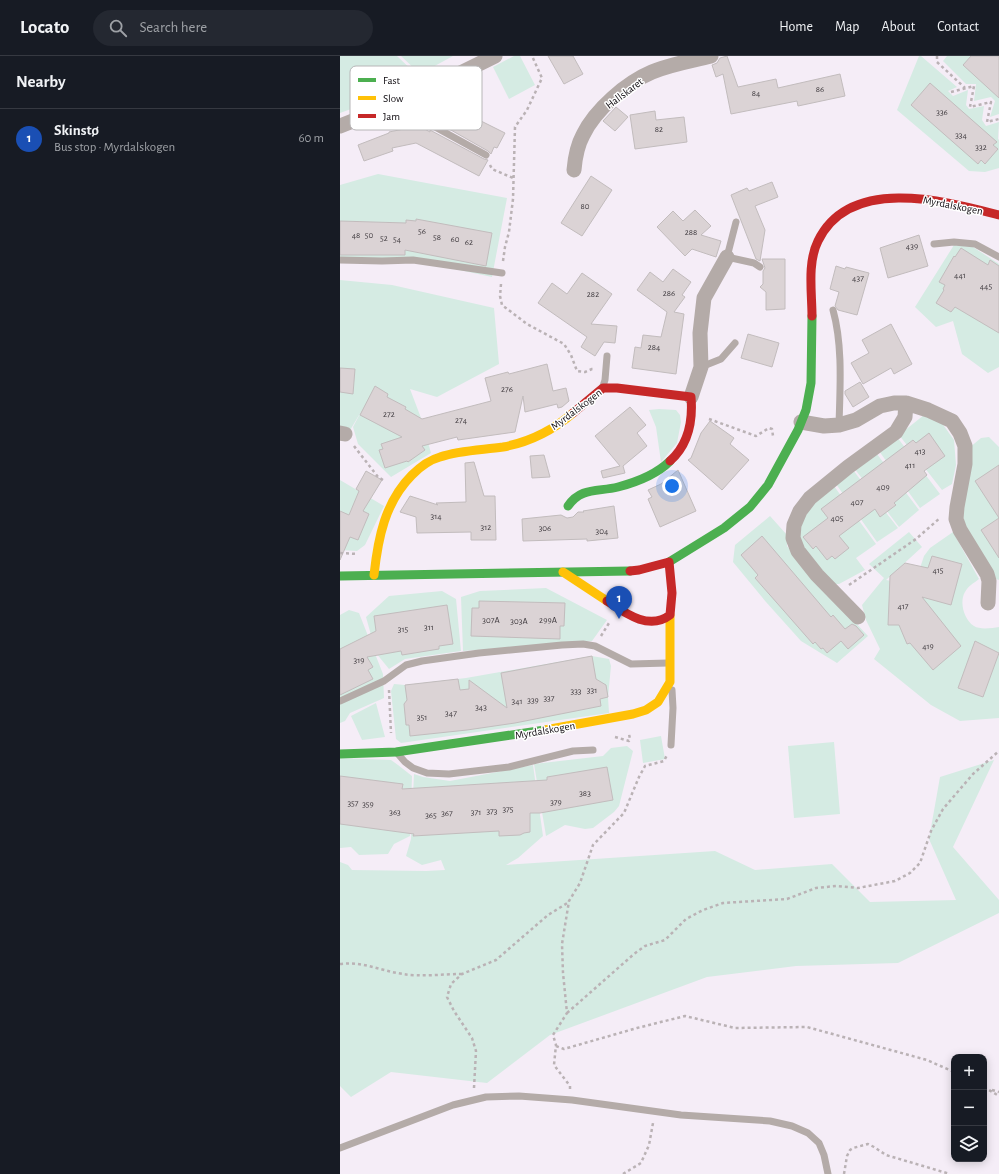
<!DOCTYPE html>
<html lang="en">
<head>
<meta charset="utf-8">
<style>
  body { margin:0; font-family:"Alegreya Sans",sans-serif; background:#242831; color:#f1f3f6 }
  .controls { position:absolute; right:12px; bottom:12px; display:grid; overflow:hidden; border-radius:8px; box-shadow:0 2px 10px #0003 }
  .controls button { width:36px; height:36px; display:grid; place-items:center; padding:0; border:0; border-bottom:1px solid #363941; background:#171b24; color:#f1f3f6; font:20px sans-serif }
  .you { position:absolute; left:332px; top:430px; width:14px; height:14px; margin:-10px; border:3px solid #fff; border-radius:50%; background:#1a73e8; box-shadow:0 0 0 6px #1a73e833 }
  .badge { display:grid; place-items:center; width:26px; height:26px; border-radius:50%; background:#afaeb2; color:#fff; font-size:13px; font-weight:700 }
  .pin { position:absolute; translate:-50% -33px; filter:drop-shadow(0 1px 2px #0008) }
  .pin::after { content:''; position:absolute; top:21px; width:14px; height:12px; background:inherit; clip-path:polygon(0 0,100% 0,50% 100%) }
  .list { margin:0; padding:0; list-style:none }
  h2 { display:flex; justify-content:space-between; align-items:center; height:52px; margin:0; padding:0 16px; font-size:17px }
  h2 small { font-size:13px; font-weight:400; color:#9ea1a6 }
  .list li { display:grid; grid-template-columns:26px 1fr auto; gap:12px; align-items:center; box-sizing:border-box; height:60px; padding:0 16px; border-top:1px solid #363941 }
  .list b { display:block; font-size:15px; white-space:nowrap }
  .list p { margin:0; font-size:13px; white-space:nowrap; color:#9ea1a6 }
  .list em { font-size:13px; font-style:normal; color:#9ea1a6 }
  .icon { flex:none; width:22px; height:22px; fill:none; stroke:currentColor; stroke-width:2; stroke-linecap:round; stroke-linejoin:round }
  .map { position:relative; flex:none; width:659px; height:1118px; overflow:hidden }
  header { display:flex; align-items:center; gap:24px; box-sizing:border-box; height:56px; padding:0 20px; background:#171b24; border-bottom:1px solid #363941 }
  header strong { font-size:19px }
  nav { display:flex; gap:22px; margin-inline-start:auto; font-size:14px }
  .search { width:280px; height:36px; background:#242831; display:flex; align-items:center; gap:10px; box-sizing:border-box; padding:0 14px; border-radius:22px; color:#9ea1a6; font-size:15px }
  main { display:flex }
  aside { flex:1; background:#171b24 }
  .map>svg:first-child { display:block }
</style>
</head>
<body>
<header>
<strong>Locato</strong>
<div class="search"><svg class="icon" aria-label="search" viewBox="0 0 24 24"><circle cx="10" cy="10" r="6"/><path d="M15 15l6 6"/></svg>Search here</div>
<nav><a>Home</a><a>Map</a><a>About</a><a>Contact</a></nav>
</header>
<main>
<aside>
<h2>Nearby<small></small></h2>
<ul class="list">
<li><span class="badge" style="background:#1a4fb4">1</span><div><b>Skinstø</b><p>Bus stop · Myrdalskogen</p></div><em>60 m</em></li>
</ul>
</aside>
<div class="map">
<svg width="659" height="1118" viewBox="0 0 659 1118">
  <rect width="100%" height="100%" fill="#f5edf7"/>
  <path fill="#d5ebe3" d="M0 0H57L78 20 58 36 0 57Z
    M61 0H113L80 18Z
    M174 0H180L195 29 169 43 153 11Z
    M579 0H581L617 31 608 35 613 40 628 34 626 49 629 53 644 50 642 64 646 70 659 66 658 83 659 84V112L645 116 629 115 557 54Z
    M607 0H659V58L650 61 655 45 651 41 634 45 636 28H626L603 5Z
    M38 118 167 142 152 221 73 204H0V129Z
    M614 189 633 191 659 208V311L648 317 622 298 613 265 596 271 575 251Z
    M0 224 52 229 154 252 159 308 97 341 70 333 81 362 91 397 51 421 18 388 13 371 22 354 9 376 0 373Z
    M319 353 336 354 340 359 341 366 337 387 321 406 316 371 309 354Z
    M584 359 599 363 614 384 616 409 612 428 602 434 559 379Z
    M557 381 600 438 580 452 539 395Z
    M649 381 659 391V524L656 523 626 472 623 462 629 392 641 382Z
    M537 398 579 454 559 471 514 412Z
    M513 414 558 472 537 486 496 428Z
    M0 424 44 450 25 489 17 495 0 494Z
    M494 430 536 488 516 502 525 514 499 528H490L456 482 462 464 474 447Z
    M430 460 447 479V490L465 513 528 580 497 607 461 585 426 546 393 506 395 489Z
    M569 476 582 491 546 524 567 528 578 518 584 500 590 492 613 476 639 523C634 527 628 530 625 536 619 546 624 564 634 570 640 574 652 572 659 571V662L620 665 591 649 534 603 540 593 526 564 522 549 544 522 529 508Z
    M206 532 267 564 252 585 123 595 121 541 140 535Z
    M102 535 116 543 121 595 65 603 49 613 36 597 26 561 49 540Z
    M9 554 19 557 43 618 44 642 10 657 5 665 0 667V559Z
    M252 600 269 603 271 610 268 641 269 657 61 687 56 683 51 635 54 628 65 629 126 622Z
    M36 647 45 681 22 684 11 660Z
    M321 680 325 703 303 707 300 684Z
    M494 686 500 758 454 762 448 690Z
    M287 690 293 695 279 750 274 756 253 772 245 773 225 769 206 780 194 708 263 700 271 692Z
    M0 702 51 704 58 709 72 720 70 780 54 788 48 798 19 799 11 791 0 792Z
    M654 704 613 791 659 844V857L558 907 456 910 367 921 210 979 147 1027 51 1016 11 1041 0 1030V806L8 809 12 814 86 815 105 814 101 804 82 809 66 800 71 783 74 718 83 721 110 725 193 709 203 780 178 802 166 809 375 795 415 814 492 808 530 846 616 844 589 783 600 721Z"/>
  <path fill="#dbd3d5" stroke="#c2bcbd" d="M208 0H233L243 18 224 28Z
    M387 0 398 31 436 23 438 32 500 18 505 40 458 50 457 45 391 58 383 18 376 21 372 9 377 7 380 2Z
    M631 0H659V42L623 9Z
    M590 27 657 86 653 89 658 93 645 108 641 104 638 108 571 49Z
    M105 47 165 77 157 92 154 91 151 98 148 95 95 65Z
    M276 51 288 61 275 75 263 65Z
    M315 55 316 64 344 61 347 86 295 93 290 59Z
    M79 70 90 76V74L144 103 148 104 139 120 76 87 52 92 53 95 24 105 18 89 49 77V76Z
    M251 120 272 134 242 180 221 167Z
    M432 126 438 141 415 150 425 174 420 205 416 203 391 139 407 132 409 135Z
    M355 154 371 170 361 179 381 185 376 201 352 193 345 200 317 171 333 155 343 165Z
    M76 163 152 177 146 210 65 194V199H0V165L66 167V164L76 165Z
    M579 179 588 210 548 222 540 192Z
    M621 192 648 209 650 204 659 210V277L615 251 611 256 596 247 604 234 603 233 605 229 599 226 614 200 615 201Z
    M422 203H445V253L426 254V236L420 231 423 228V215L425 212Z
    M496 210 505 213 506 211 529 217 517 259 498 254 495 250 499 236 490 233Z
    M333 213 351 226 342 239 345 241 334 256 344 258 336 318 292 312 295 291 301 292 303 279 321 281 327 256 297 234 310 216 323 226Z
    M242 217 272 238 251 268 277 270 275 287 264 286 255 300 241 291 247 281 198 247 212 227 227 238Z
    M551 268 572 308 554 318 551 312 523 328 511 307 529 297 522 284Z
    M408 278 439 287 432 311 401 302Z
    M207 308 213 335 226 332 229 345 222 351 218 352 217 348 185 356 183 340 175 376 118 384 117 381 82 390 85 394 68 406 67 405 45 412 39 394 43 393 41 388 62 381 20 359 35 330 48 338 47 341 66 351 65 353 82 363 151 345 145 322 168 316 169 318Z
    M0 312 15 313 13 338 0 336Z
    M520 326 529 341 513 351 505 338V335Z
    M290 351 306 369 297 377 307 390 283 410 285 417 263 422 261 415 280 410 255 380Z
    M370 365 394 382 390 388 409 404 382 434 348 404 351 402 361 377Z
    M589 377 605 400 584 415 587 419 554 447 556 449 540 461 535 453 499 480 509 492 495 503 492 500 487 504 476 490 473 493 463 481 488 462 481 453 573 384 576 387Z
    M204 399 210 421 192 422 190 400Z
    M134 406 144 440H155L156 484H131V476L77 477 76 461 60 456 70 440 98 449 96 447 126 446 125 407Z
    M659 409V502L641 474 659 462 635 425Z
    M338 414 356 455 320 471 308 443 312 441 308 434 321 428Z
    M26 415 42 424 23 455 29 458 18 484 10 481 0 504V455L9 459 19 435 16 433Z
    M274 450 278 482 247 485V483L183 485 182 463 221 459 227 462 233 461 238 456H244L243 455Z
    M422 480 491 561 493 559 505 573 512 568 516 570 524 579 508 593 501 585 487 597 483 592 481 593 475 586 473 588 415 522 418 519 401 499Z
    M592 500 622 508 611 549 582 541 621 590 593 614 570 587 567 588 559 569H548L550 520 565 507 588 512Z
    M139 545 225 547 224 570H220V583L131 580 132 552H139Z
    M107 549 113 588 99 590V593L62 599 61 595 27 601 33 611 28 614 33 623 0 639V593L36 575 34 560Z
    M635 585 659 597 643 641 618 632Z
    M252 600 256 623 266 629 268 641 260 643 261 650 175 667 127 674 70 680 69 669H66L64 648 67 644 65 629 118 623 120 634 129 633V624L167 652 161 617Z
    M267 711 273 744 200 757H190V776L184 777 180 779 159 780V775L73 780 74 778 0 768V720L63 728 62 733 207 724V721Z"/>
  <g fill="none" stroke-linecap="round" stroke-linejoin="round">
    <path stroke="#bab2b5" stroke-width="2.5" stroke-dasharray="3 3" stroke-linecap="butt" d="M597 0V6L625 32
      M611 36 634 30 630 51 651 46 647 66 659 63
      M150 109 152 113 173 122
      M163 205 165 191 169 176 173 143 175 71 187 54 202 22 192 0
      M161 228 160 240 162 249 187 268 224 288 231 299 237 315 245 316 252 313H255
      M369 363 416 380 429 372 432 373 433 380
      M14 390 38 421 43 424
      M0 497 18 498
      M509 529 576 483 600 462
      M261 580 269 567
      M49 634 51 677
      M275 681 289 685 290 683 289 678
      M0 908C23 905 41 915 63 918 80 921 104 918 122 918
      M227 957 294 898 305 890 325 884 346 863 363 854 383 847 447 843 476 832 496 830 518 832 555 825 570 817 580 807 591 775 603 753 633 718 659 695
      M216 990 224 993 297 972 345 960 395 972 467 971 587 1004 614 1016
      M644 1031 659 1040
      M134 1032 136 995 132 982 114 955 107 941 111 928 122 918 156 904 208 859 229 846
      M230 1033V1030L214 1009 216 989 213 979 227 957 223 917 222 888 229 845 240 827 253 789 284 757 299 721 305 710 324 705 327 699
      M652 1034 659 1036
      M283 1118 301 1107 309 1089 313 1067
      M504 1118 507 1100 510 1094 513 1092 528 1088 534 1091 546 1099 610 1118"/>
    <path stroke="#b4aba8" stroke-width="7" d="M68 43 86 66 146 99
      M396 166 387 201 414 207 420 211
      M594 188 614 186 635 188 659 201
      M0 204 42 205 73 204 162 217
      M493 254C503 290 500 332 499 369
      M361 311 381 303 395 287
      M263 330 265 324 267 300
      M0 645 44 625 66 609 82 605 139 597 222 589 243 588 255 590 291 608 328 607
      M331 689 333 652 332 634
      M58 698 65 706 73 712 87 717 109 718 169 711 233 695 253 694
      M0 1092 113 1049 146 1041 179 1040 232 1044 341 1059 430 1065 452 1070 468 1077 479 1087 484 1099 488 1118"/>
    <path stroke="#b4aba8" stroke-width="15" d="M0 70 68 43 155 0
      M234 114C235 102 237 90 243 79 255 54 286 27 312 16 331 8 351 5 371 0
      M351 341 361 311 360 277 364 242 387 201
      M461 366 484 370 499 369 516 364 540 350 554 347H566L588 354 612 365 620 377 625 390V408L617 451 616 463 620 474 647 518 649 525 648 547
      M0 377 5 378
      M518 561 477 519 458 495 453 482 454 469 460 455 470 442 508 411 556 376 565 361 566 347"/>
    <path stroke="#4caf50" stroke-width="9" d="M228 450C241 431 258 436 278 431 297 426 316 419 330 405
      M329 506 384 472 410 451 428 429 458 374 466 354 471 327 472 260
      M0 520 290 515
      M0 698 56 696 205 674"/>
    <path stroke="#ffc107" stroke-width="9" d="M223 516 267 545
      M34 519C38 482 45 446 72 419 80 411 89 404 100 401 120 394 142 394 163 391 190 386 212 375 233 357
      M205 674 293 658 306 654 318 646 330 626V559"/>
    <path stroke="#c62828" stroke-width="9" d="M472 260C472 237 467 207 478 185 510 119 605 145 659 159
      M233 357 263 332H277L351 341C353 365 349 388 330 405
      M267 545C285 557 309 575 330 559L332 537 329 506 299 514 290 515"/>
  </g>
  <g text-anchor="middle" stroke-width="3" stroke-linejoin="round" paint-order="stroke">
    <g font-size="9" fill="#413c40">
      <text x="480" y="36">86</text>
      <text x="416" y="40">84</text>
      <text x="602" y="59">336</text>
      <text x="319" y="76">82</text>
      <text x="621" y="82">334</text>
      <text x="641" y="94">332</text>
      <text x="245" y="153">80</text>
      <text x="82" y="178">56</text>
      <text x="351" y="179">288</text>
      <text x="16" y="182">48</text>
      <text x="29" y="182">50</text>
      <text x="97" y="184">58</text>
      <text x="44" y="185">52</text>
      <text x="57" y="186">54</text>
      <text x="115" y="186">60</text>
      <text x="129" y="189">62</text>
      <text x="572" y="193">439</text>
      <text x="620" y="222">441</text>
      <text x="518" y="225">437</text>
      <text x="646" y="233">445</text>
      <text x="329" y="240">286</text>
      <text x="253" y="241">282</text>
      <text x="314" y="294">284</text>
      <text x="167" y="336">276</text>
      <text x="49" y="361">272</text>
      <text x="121" y="367">274</text>
      <text x="580" y="398">413</text>
      <text x="570" y="412">411</text>
      <text x="543" y="434">409</text>
      <text x="517" y="449">407</text>
      <text x="96" y="463">314</text>
      <text x="497" y="465">405</text>
      <text x="146" y="474">312</text>
      <text x="205" y="475">306</text>
      <text x="262" y="478">304</text>
      <text x="598" y="517">415</text>
      <text x="563" y="553">417</text>
      <text x="151" y="567">307A</text>
      <text x="208" y="567">299A</text>
      <text x="179" y="568">303A</text>
      <text x="89" y="574">311</text>
      <text x="63" y="576">315</text>
      <text x="588" y="593">419</text>
      <text x="19" y="607">319</text>
      <text x="252" y="637">331</text>
      <text x="236" y="638">333</text>
      <text x="209" y="645">337</text>
      <text x="193" y="647">339</text>
      <text x="177" y="648">341</text>
      <text x="141" y="654">343</text>
      <text x="111" y="660">347</text>
      <text x="82" y="664">351</text>
      <text x="245" y="740">383</text>
      <text x="216" y="749">379</text>
      <text x="13" y="750">357</text>
      <text x="28" y="751">359</text>
      <text x="168" y="756">375</text>
      <text x="152" y="758">373</text>
      <text x="55" y="759">363</text>
      <text x="136" y="759">371</text>
      <text x="107" y="760">367</text>
      <text x="91" y="762">365</text>
    </g>
    <g font-size="11" fill="#0e0a0f" stroke="#fff">
      <text transform="translate(284 37) rotate(-37)" y="4">Hallskaret</text>
      <text transform="translate(613 149) rotate(11)" y="4">Myrdalskogen</text>
      <text transform="translate(236 353) rotate(-37)" y="4">Myrdalskogen</text>
      <text transform="translate(205 674) rotate(-10)" y="4">Myrdalskogen</text>
    </g>
  </g>
  <rect x="10" y="10" width="132" height="64" rx="6" fill="#fff" stroke="#b7b6b7" stroke-width="1"/>
  <rect x="18" y="22" width="18" height="4" fill="#4caf50"/>
  <rect x="18" y="40" width="18" height="4" fill="#ffc107"/>
  <rect x="18" y="58" width="18" height="4" fill="#c62828"/>
  <g font-size="11" fill="#0e0a0f">
    <text x="43" y="28">Fast</text>
    <text x="43" y="46">Slow</text>
    <text x="43" y="64">Jam</text>
  </g>
</svg>
<div class="controls">
<button>+</button>
<button>−</button>
<button><svg class="icon" aria-label="layers" viewBox="0 0 24 24"><path d="M12 4l9 5-9 5-9-5zM3 14l9 5 9-5"/></svg></button>
</div>
<div class="you"></div>
<div class="pin badge" style="left:279px;top:563px;background:#1a4fb4">1</div>
</div>
</main>
</body>
</html>
